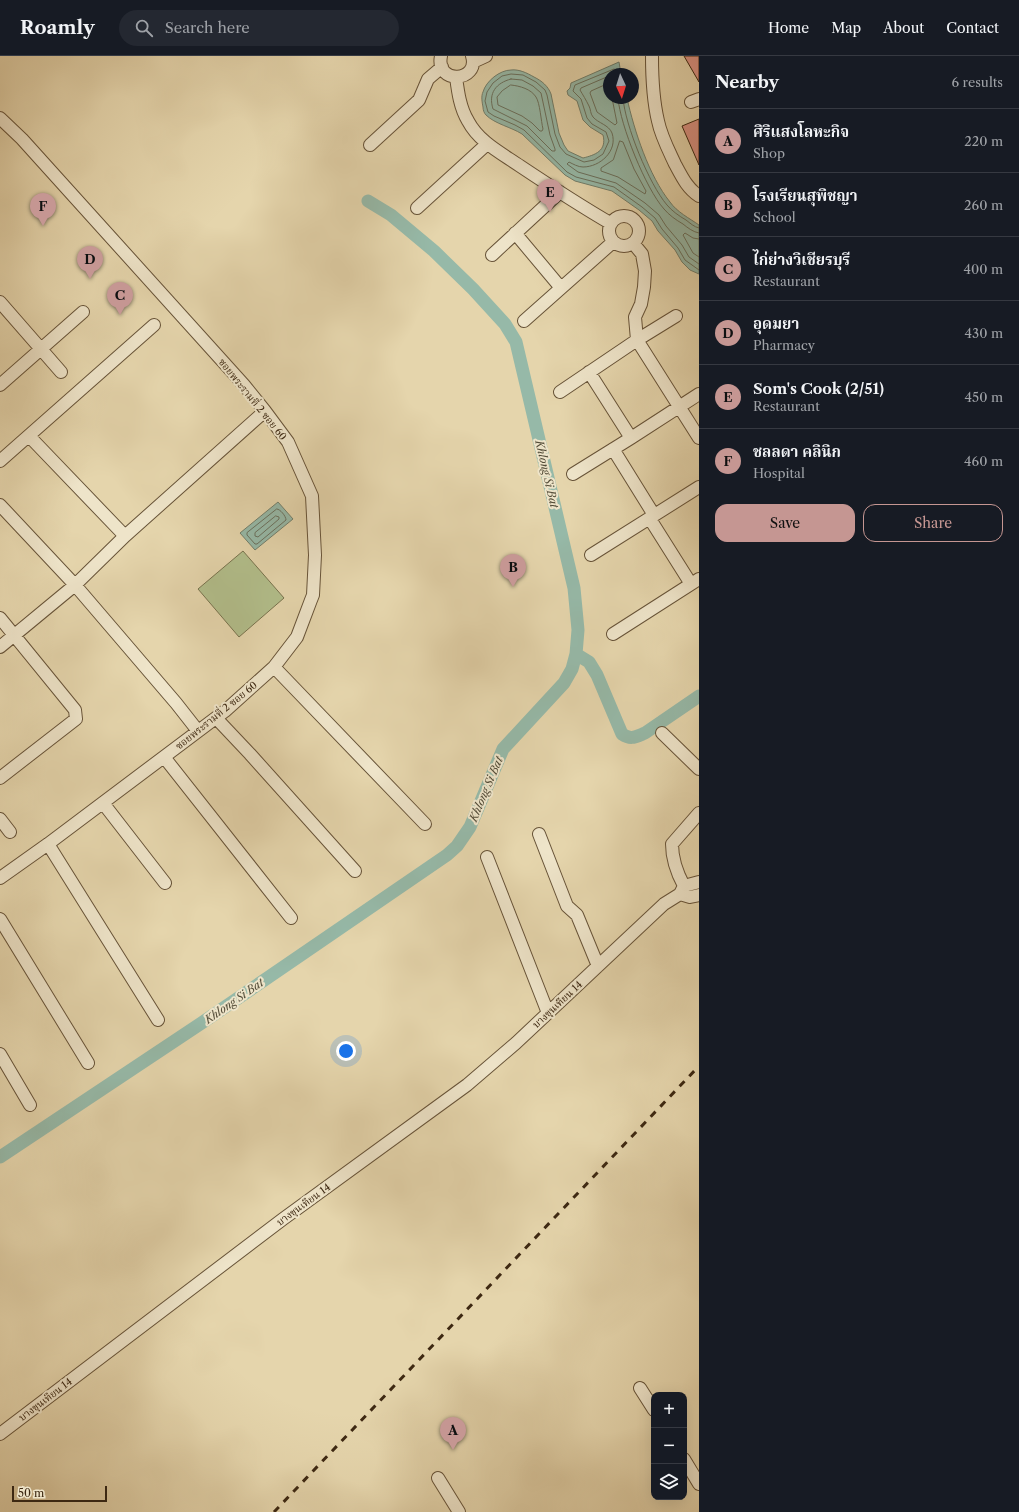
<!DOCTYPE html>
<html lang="en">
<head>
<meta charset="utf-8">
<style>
  body { margin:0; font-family:"Libre Caslon Text","Noto Serif Thai",serif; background:#242831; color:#f1f3f6 }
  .controls { position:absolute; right:12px; bottom:12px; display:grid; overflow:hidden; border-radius:8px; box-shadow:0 4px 16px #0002 }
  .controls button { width:36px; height:36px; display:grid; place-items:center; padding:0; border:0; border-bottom:1px solid #363941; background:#171b24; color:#f1f3f6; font:20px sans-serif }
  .compass { position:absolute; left:603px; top:12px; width:36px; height:36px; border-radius:50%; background:#171b24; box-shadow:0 4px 16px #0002; rotate:176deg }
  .scale { position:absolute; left:12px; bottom:10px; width:95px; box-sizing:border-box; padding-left:4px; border:2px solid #3d2812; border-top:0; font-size:11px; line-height:14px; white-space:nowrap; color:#3d2812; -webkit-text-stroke:3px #eee4c9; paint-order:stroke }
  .you { position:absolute; left:346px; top:995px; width:14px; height:14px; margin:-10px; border:3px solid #fff; border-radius:50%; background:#1a73e8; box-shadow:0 0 0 6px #1a73e833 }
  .badge { display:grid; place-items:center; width:26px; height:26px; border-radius:50%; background:#c59692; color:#111; font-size:13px; font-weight:700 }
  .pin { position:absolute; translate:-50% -33px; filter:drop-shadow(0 1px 2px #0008) }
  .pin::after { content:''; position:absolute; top:21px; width:14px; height:12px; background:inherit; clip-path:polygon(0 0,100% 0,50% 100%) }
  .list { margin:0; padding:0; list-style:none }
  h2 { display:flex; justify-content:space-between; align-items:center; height:52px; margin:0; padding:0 16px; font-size:17px }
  h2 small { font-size:13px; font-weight:400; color:#9ea1a6 }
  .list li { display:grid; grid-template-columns:26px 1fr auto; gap:12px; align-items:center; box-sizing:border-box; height:64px; padding:0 16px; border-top:1px solid #363941 }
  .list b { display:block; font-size:15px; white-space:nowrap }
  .list p { margin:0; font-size:13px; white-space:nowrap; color:#9ea1a6 }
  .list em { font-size:13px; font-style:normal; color:#9ea1a6 }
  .actions { display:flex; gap:8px; padding:12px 16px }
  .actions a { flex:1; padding:9px 0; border:1px solid #c59692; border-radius:12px; text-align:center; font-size:14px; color:#c59692 }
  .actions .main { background:#c59692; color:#111 }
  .icon { flex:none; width:22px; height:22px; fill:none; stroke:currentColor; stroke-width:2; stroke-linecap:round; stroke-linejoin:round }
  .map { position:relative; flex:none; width:699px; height:1456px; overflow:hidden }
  header { display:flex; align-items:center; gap:24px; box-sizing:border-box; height:56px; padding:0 20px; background:#171b24; border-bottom:1px solid #363941 }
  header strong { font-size:19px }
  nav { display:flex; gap:22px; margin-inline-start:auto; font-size:14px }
  .search { width:280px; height:36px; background:#242831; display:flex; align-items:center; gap:10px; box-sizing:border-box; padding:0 14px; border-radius:22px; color:#9ea1a6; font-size:15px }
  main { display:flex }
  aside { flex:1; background:#171b24 }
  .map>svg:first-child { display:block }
</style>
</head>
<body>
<header>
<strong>Roamly</strong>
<div class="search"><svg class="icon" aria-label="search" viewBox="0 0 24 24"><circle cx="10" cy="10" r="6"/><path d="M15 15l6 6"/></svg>Search here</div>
<nav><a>Home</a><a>Map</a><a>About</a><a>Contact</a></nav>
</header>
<main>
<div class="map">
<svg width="699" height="1456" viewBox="0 0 699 1456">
  <rect width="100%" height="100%" fill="#e5d5ac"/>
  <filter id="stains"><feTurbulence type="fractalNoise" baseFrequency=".005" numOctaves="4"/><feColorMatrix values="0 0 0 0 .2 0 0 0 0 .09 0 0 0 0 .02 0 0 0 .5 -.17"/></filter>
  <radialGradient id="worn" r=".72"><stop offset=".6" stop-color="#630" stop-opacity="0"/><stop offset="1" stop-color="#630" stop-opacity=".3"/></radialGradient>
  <path fill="#b2be8b" stroke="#78734e" d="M243 495 284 542 239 581 198 533Z"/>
  <path fill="#96b9a8" stroke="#727f6c" d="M619 6 621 18H609V42H627C634 74 649 120 670 146 677 156 689 162 699 169V218L690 214 682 206 675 194 658 175 652 165 639 154 612 135 575 125 565 119 522 78C511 71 495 68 486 59 484 57 483 54 483 51 482 46 481 40 483 36 486 25 500 14 511 14 519 13 527 17 534 21 542 25 548 30 551 38L559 77 564 89 568 95 583 102C595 99 607 95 603 79L590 71 583 64 577 45 568 39 567 35 570 32 571 27Z
    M278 446 293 463 255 494 240 477Z"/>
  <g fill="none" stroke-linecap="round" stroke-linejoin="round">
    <path stroke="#6a705d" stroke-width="1" d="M617 18 616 14 614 13 575 29 573 35 581 43 587 62 592 68 606 76 609 85 603 98 594 104 584 106 566 98 560 91 555 78 547 39 545 34 536 26 523 19 511 18 502 20 493 27 487 36 485 45 488 56 494 60 515 69 524 74 567 116 576 121 614 131 642 151 655 162 662 173 678 192 685 204 699 214
      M609 20 581 32 580 34C583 39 586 44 589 50 591 54 590 57 593 61 598 67 609 69 612 77 618 95 600 111 583 111 578 111 573 108 569 106L567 108 578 116 616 127 645 147 659 159 666 170 682 189 689 201 699 208
      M511 23 522 24 533 30 541 37 550 79 555 93V95H552L527 70 493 53C488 37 496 27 511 23Z
      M609 27 591 35 590 37 597 56 615 69 617 67 612 42
      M511 29C520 30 531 33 536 41 540 47 541 65 543 73L542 75H540L532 67 522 60 498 49 497 41 502 35Z
      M618 42C620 69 646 133 664 153 669 159 676 164 683 168 688 172 693 176 699 177
      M623 42C625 69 649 128 667 149 672 155 679 160 686 164 690 167 694 171 699 172
      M620 85 623 86 634 113 646 135 645 138 618 121 601 115V112L613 104Z
      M699 183 693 182 685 177 683 179 693 197 699 201
      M277 453C280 453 286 460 286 464L257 488H255L247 479V477Z
      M276 460 279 461V463L258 481 255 480V477Z"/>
    <path stroke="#96b9a8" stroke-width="13" d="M576 598 589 606 597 619 622 678C631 684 635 681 645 677L699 640
      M0 1101 206 964 447 799 457 790 470 771 503 693 564 627 572 613 576 598 578 574 574 532 516 286 505 268 473 233 434 195 391 159 368 145"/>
  </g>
  <path fill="#dd9486" stroke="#3d2812" d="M684 0H699V26Z
    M699 63V109L682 70Z"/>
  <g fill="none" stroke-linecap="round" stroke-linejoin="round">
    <defs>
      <path id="minor" d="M441 0C435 29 480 26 472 0
        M652 0C652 22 653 44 658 65 661 80 669 95 675 108 682 121 687 132 699 140
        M473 6 486 0
        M456 21C458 36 460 52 468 65 479 86 501 97 520 110 550 130 579 149 610 167
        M691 46 699 43
        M0 62 22 83 244 329 265 355 288 386 312 440 315 499 313 539 311 544 297 581 274 611 225 655 48 788 0 822
        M370 89 419 44 428 23 442 11
        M417 152 487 88
        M609 175a15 15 0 1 1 30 0a15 15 0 1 1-30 0Z
        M515 177 561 232
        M633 187 642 198 645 215 644 231 641 248 635 261 637 284 699 382
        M492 199 560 136
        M0 246 61 316
        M524 265 613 186
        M589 316 631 382
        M0 329 83 256
        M560 336 637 284 676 260
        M29 380 125 480
        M613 393 654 459
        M0 405 154 269
        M573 418 631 382 699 338
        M0 449 75 529 176 647 198 675
        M650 463 691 528
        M591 499 699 431
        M0 562 75 654 76 663 0 722
        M613 578 699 523
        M0 591 75 529 125 480 265 355
        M274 611 425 768
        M216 662 250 698 355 815
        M662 677 699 713
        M164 701 291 862
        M103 747 165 827
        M0 763 10 776
        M539 778 567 850 577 859 598 910
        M48 788 158 964
        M487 801 548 957
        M684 830C677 817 672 804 672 788L699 757
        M680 838 690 841 699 839
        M0 863 88 1007
        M0 998 30 1049
        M640 1332 654 1354
        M0 1378 283 1163 467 1029 516 987 664 848 680 838 684 830 699 826
        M684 1403 699 1428
        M438 1422 459 1456"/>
    </defs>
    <use href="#minor" stroke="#675338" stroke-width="14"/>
    <use href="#minor" stroke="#eee4c9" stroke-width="12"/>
    <path stroke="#3d2812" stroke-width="3" stroke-dasharray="7 7" stroke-linecap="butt" d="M274 1456 699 1010"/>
  </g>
  <g text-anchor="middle" stroke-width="4" stroke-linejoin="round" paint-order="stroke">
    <g font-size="10" fill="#3d2812" stroke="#eee4c9">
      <text transform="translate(253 343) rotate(51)" y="4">ซอยพระรามที่ 2 ซอย 60</text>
      <text transform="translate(216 659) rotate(-39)" y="4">ซอยพระรามที่ 2 ซอย 60</text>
      <text transform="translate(557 948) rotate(-43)" y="4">บางขุนเทียน 14</text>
      <text transform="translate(303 1148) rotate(-36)" y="4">บางขุนเทียน 14</text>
      <text transform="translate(45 1343) rotate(-37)" y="4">บางขุนเทียน 14</text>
    </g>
    <g font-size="11" font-style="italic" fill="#534c38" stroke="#eee4c9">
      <text transform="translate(547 418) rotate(77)" y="4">Khlong Si Bat</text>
      <text transform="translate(486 733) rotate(-67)" y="4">Khlong Si Bat</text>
      <text transform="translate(234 945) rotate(-35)" y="4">Khlong Si Bat</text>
    </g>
  </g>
  <rect width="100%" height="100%" filter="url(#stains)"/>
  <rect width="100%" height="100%" fill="url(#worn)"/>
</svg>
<div class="controls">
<button>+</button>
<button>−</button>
<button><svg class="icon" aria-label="layers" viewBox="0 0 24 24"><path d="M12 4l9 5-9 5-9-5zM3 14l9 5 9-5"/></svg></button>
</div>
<svg class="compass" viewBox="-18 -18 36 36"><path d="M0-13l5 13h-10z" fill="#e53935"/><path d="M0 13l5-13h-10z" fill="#9ea1a6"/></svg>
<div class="scale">50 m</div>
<div class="you"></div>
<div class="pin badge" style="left:453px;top:1394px">A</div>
<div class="pin badge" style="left:513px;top:531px">B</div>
<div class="pin badge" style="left:120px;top:259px">C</div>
<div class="pin badge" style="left:90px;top:223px">D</div>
<div class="pin badge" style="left:550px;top:156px">E</div>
<div class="pin badge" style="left:43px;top:170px">F</div>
</div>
<aside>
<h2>Nearby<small>6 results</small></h2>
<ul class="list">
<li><span class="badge">A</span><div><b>ศิริแสงโลหะกิจ</b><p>Shop</p></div><em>220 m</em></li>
<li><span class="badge">B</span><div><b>โรงเรียนสุพิชญา</b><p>School</p></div><em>260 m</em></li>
<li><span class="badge">C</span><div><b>ไก่ย่างวิเชียรบุรี</b><p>Restaurant</p></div><em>400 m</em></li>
<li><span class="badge">D</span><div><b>อุดมยา</b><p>Pharmacy</p></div><em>430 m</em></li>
<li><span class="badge">E</span><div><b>Som's Cook (2/51)</b><p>Restaurant</p></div><em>450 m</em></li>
<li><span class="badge">F</span><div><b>ชลลดา คลินิก</b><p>Hospital</p></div><em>460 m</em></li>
</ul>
<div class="actions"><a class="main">Save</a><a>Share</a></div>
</aside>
</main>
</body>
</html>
